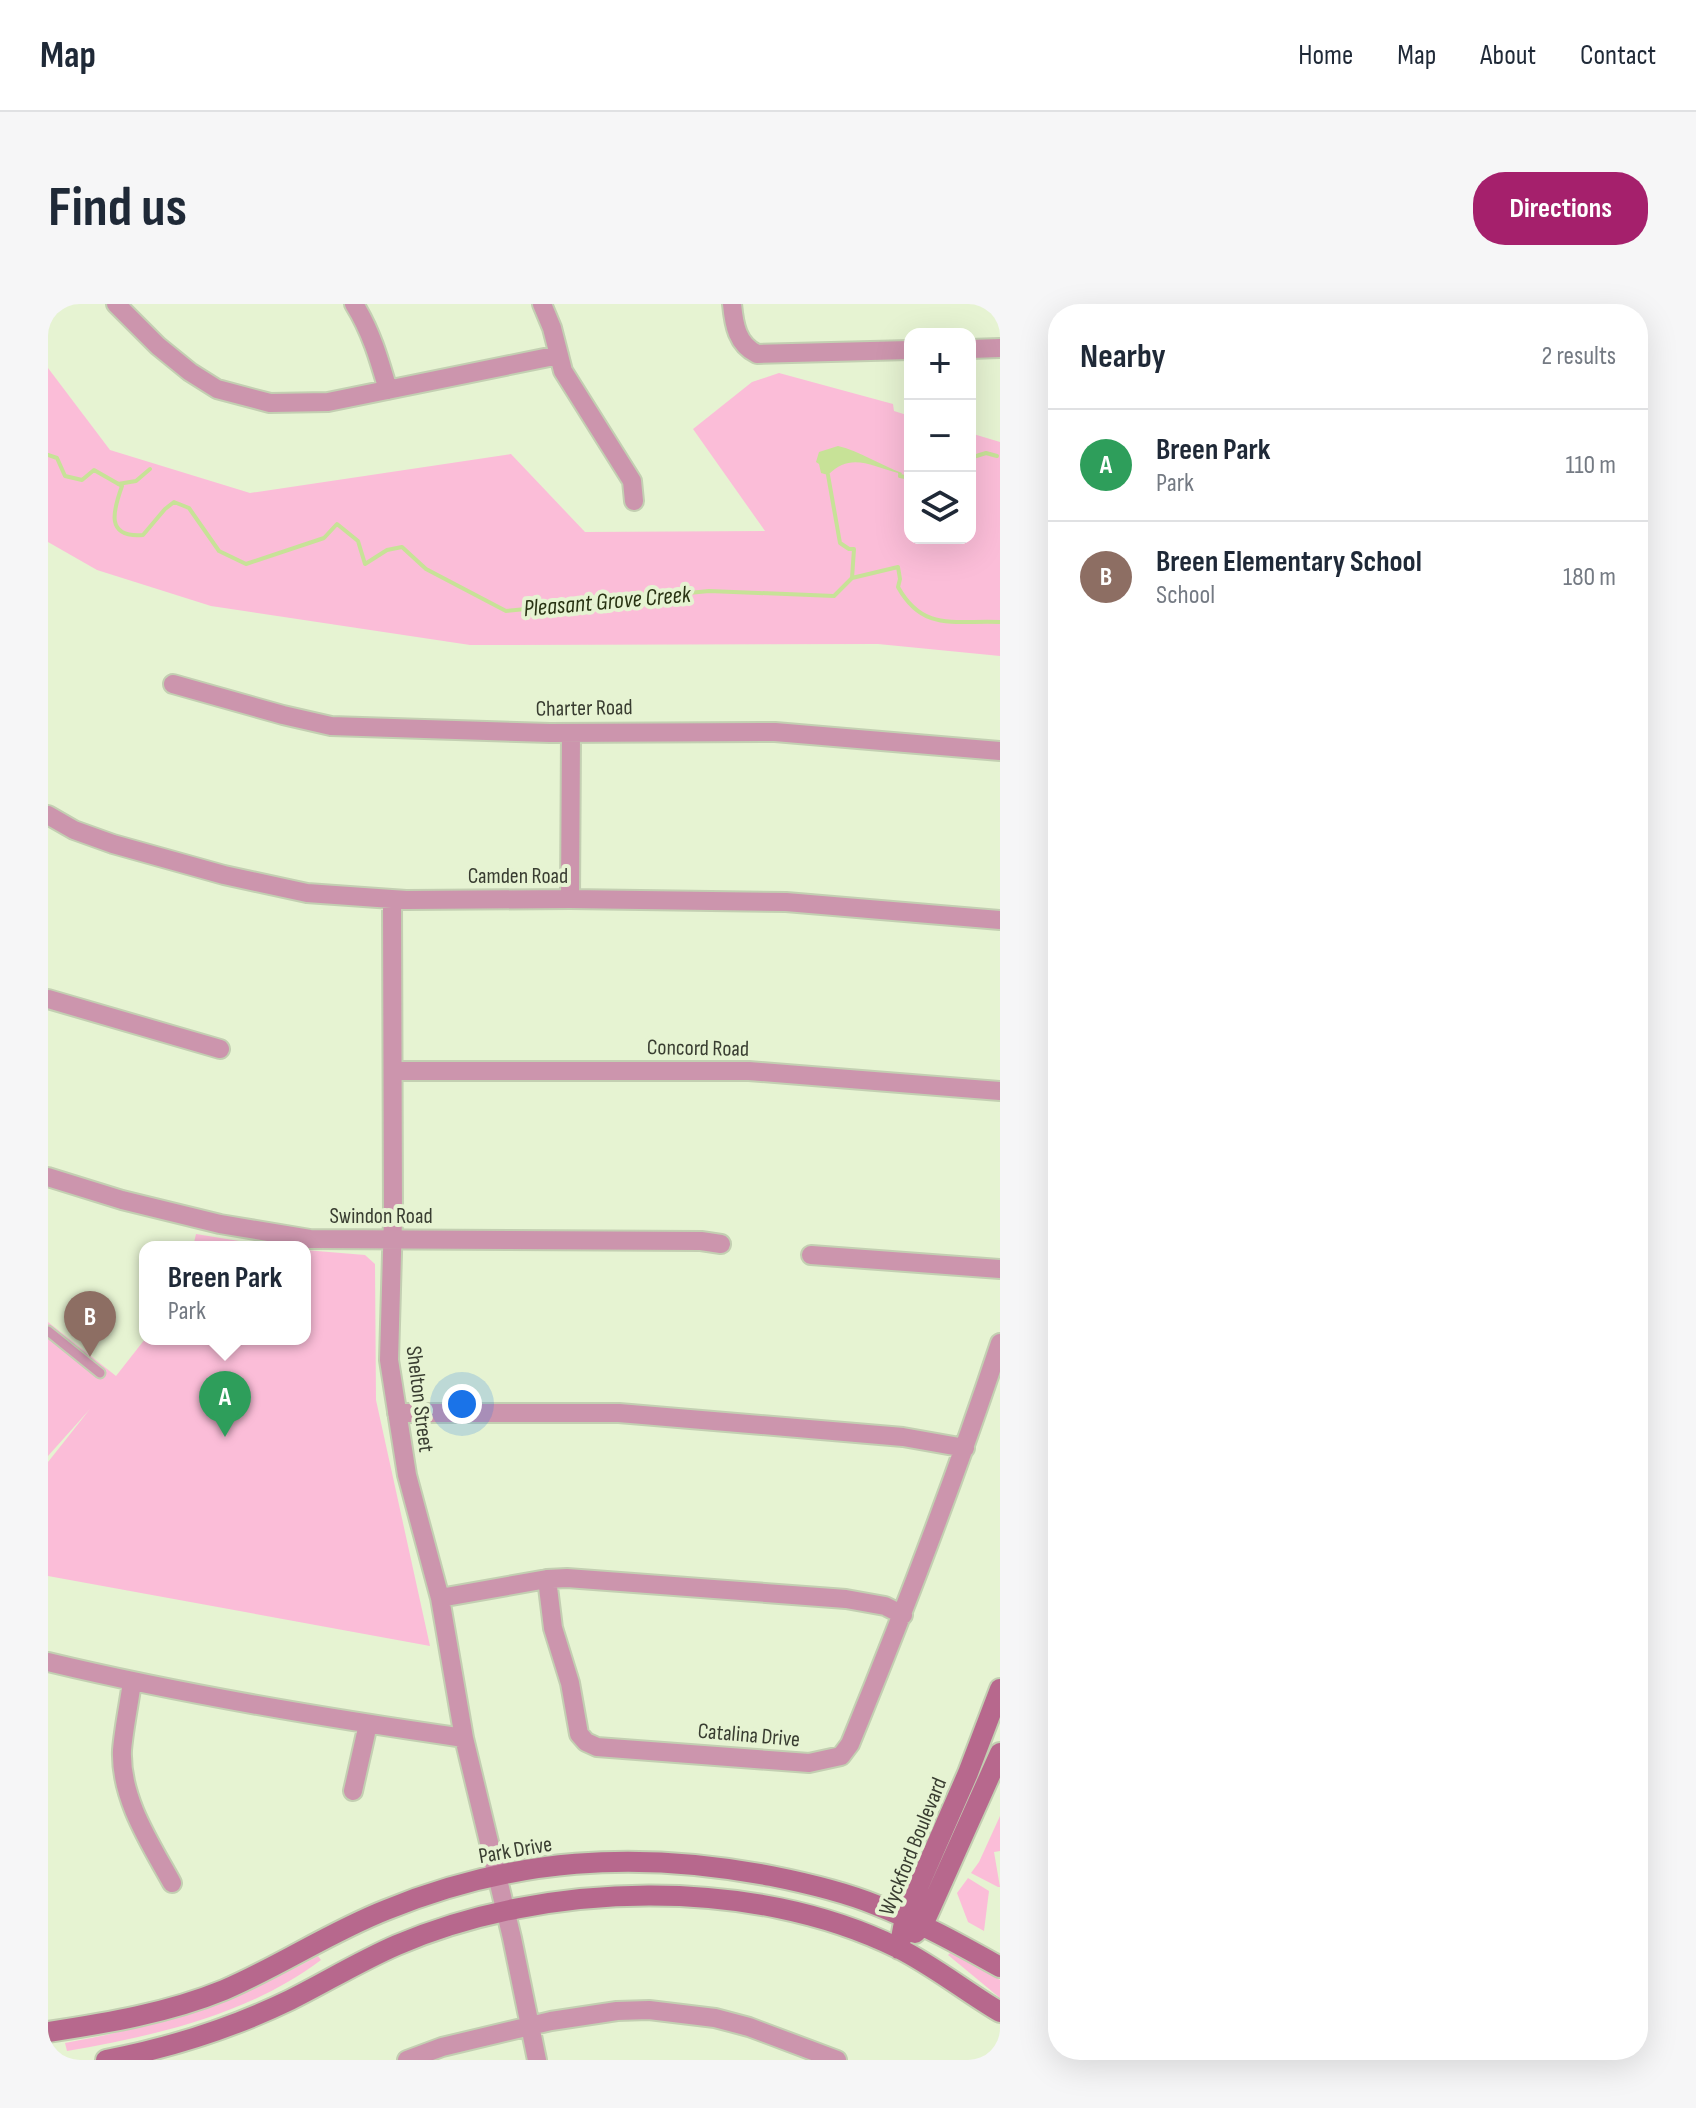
<!DOCTYPE html>
<html lang="en">
<head>
<meta charset="utf-8">
<style>
  body { margin:0; font-family:"Sofia Sans Condensed",sans-serif; background:#f6f6f7; color:#1f2937 }
  .controls { position:absolute; right:24px; top:24px; display:grid; overflow:hidden; border-radius:16px; box-shadow:0 8px 32px #0002 }
  .controls button { width:72px; height:72px; display:grid; place-items:center; padding:0; border:0; border-bottom:2px solid #e0e1e3; background:#fff; color:#1f2937; font:40px sans-serif }
  .you { position:absolute; left:414px; top:1100px; width:28px; height:28px; margin:-20px; border:6px solid #fff; border-radius:50%; background:#1a73e8; box-shadow:0 0 0 12px #1a73e833 }
  .badge { display:grid; place-items:center; width:52px; height:52px; border-radius:50%; background:#a5206c; color:#fff; font-size:26px; font-weight:700 }
  .pin { position:absolute; translate:-50% -66px; filter:drop-shadow(0 2px 4px #0008) }
  .pin::after { content:''; position:absolute; top:42px; width:28px; height:24px; background:inherit; clip-path:polygon(0 0,100% 0,50% 100%) }
  .popup { position:absolute; left:91px; top:937px; width:172px; height:104px; box-sizing:border-box; display:grid; place-content:center; border-radius:16px; background:#fff; filter:drop-shadow(0 2px 6px #0005); font-size:26px; white-space:nowrap; color:#747a83 }
  .popup b { font-size:30px; color:#1f2937 }
  .popup::after { content:''; position:absolute; left:50%; top:100%; margin-left:-16px; border:16px solid transparent; border-top-color:#fff }
  .list { margin:0; padding:0; list-style:none }
  h2 { display:flex; justify-content:space-between; align-items:center; height:104px; margin:0; padding:0 32px; font-size:34px }
  h2 small { font-size:26px; font-weight:400; color:#747a83 }
  .list li { display:grid; grid-template-columns:52px 1fr auto; gap:24px; align-items:center; box-sizing:border-box; height:112px; padding:0 32px; border-top:2px solid #e0e1e3 }
  .list b { display:block; font-size:30px; white-space:nowrap }
  .list p { margin:0; font-size:26px; white-space:nowrap; color:#747a83 }
  .list em { font-size:26px; font-style:normal; color:#747a83 }
  .icon { flex:none; width:44px; height:44px; fill:none; stroke:currentColor; stroke-width:2; stroke-linecap:round; stroke-linejoin:round }
  .map { position:relative; flex:none; width:952px; height:1756px; overflow:hidden; border-radius:32px }
  header { display:flex; align-items:center; gap:48px; box-sizing:border-box; height:112px; padding:0 40px; background:#fff; border-bottom:2px solid #e0e1e3 }
  header strong { font-size:38px }
  nav { display:flex; gap:44px; margin-inline-start:auto; font-size:28px }
  .intro { display:flex; align-items:center; justify-content:space-between; box-sizing:border-box; height:192px; padding:0 48px }
  h1 { margin:0; font-size:56px }
  .button { padding:20px 36px; border-radius:32px; background:#a5206c; color:#fff; font-size:28px; font-weight:700 }
  main { display:flex; gap:48px; padding:0 48px }
  aside { flex:1; background:#fff; border-radius:32px; box-shadow:0 8px 32px #0002 }
  .map>svg:first-child { display:block }
</style>
</head>
<body>
<header>
<strong>Map</strong>
<nav><a>Home</a><a>Map</a><a>About</a><a>Contact</a></nav>
</header>
<div class="intro"><h1>Find us</h1><a class="button">Directions</a></div>
<main>
<div class="map">
<svg width="952" height="1756" viewBox="0 0 952 1756">
  <rect width="100%" height="100%" fill="#e6f3d2"/>
  <path fill="#fbbdd8" d="M0 64 62 146 202 189 463 150 537 228 717 227 645 125 704 78 731 69 845 100 846 107 862 112V234H922V129L952 138V352L830 340 422 341 163 302 49 266 0 238Z
    M148 930 228 943H145Z
    M257 946 317 951 327 960 328 1096 382 1342 0 1272V1158L42 1105 0 1152V1018L68 1072 97 1035H257Z
    M952 1512V1547L946 1548 952 1583H950L923 1569 931 1558Z
    M920 1574 941 1587 936 1627 920 1618 909 1589Z
    M904 1647 952 1676V1694L900 1651Z
    M270 1652 273 1656C200 1711 106 1732 19 1747L17 1739C115 1721 182 1699 270 1652Z"/>
  <path fill="#c7e297" d="M790 142C812 147 832 161 854 169L851 174 850 169C822 162 803 148 780 171L773 169 771 160 768 158 771 148Z"/>
  <g fill="none" stroke-linecap="round" stroke-linejoin="round">
    <path stroke="#c7e297" stroke-width="4" d="M0 151 9 154 17 172 34 176 46 166 74 182C65 207 57 234 95 231L117 205 126 198 141 204 171 247 198 260 276 234 289 220 310 237 317 260 339 246 354 243 378 265 458 307 661 287 786 292 804 274 850 263 852 275 850 283C875 328 906 316 952 318
      M922 154 938 149 949 152
      M780 171 792 239 801 245H806L804 274
      M852 172 862 174
      M70 180 88 177 102 165"/>
    <defs>
      <path id="lane" d="M0 1027 52 1069"/>
      <path id="street" d="M68 0 110 42 142 68 169 85 222 99 280 98 511 51
        M306 0C323 27 331 55 340 86
        M494 0 504 24 515 67 584 177 586 197
        M684 0C686 21 689 40 709 50L862 46
        M922 45 952 44
        M125 380 235 411 283 422 502 429 727 428 952 447
        M0 511 26 526 65 540 176 571 259 589 358 596 522 595 738 598 952 616
        M522 595 523 429
        M344 596 345 914 341 1056 359 1171 392 1294 416 1434 464 1634 489 1756
        M0 695 172 745
        M346 767H701L952 787
        M0 873 74 896 172 920 262 935 653 937 673 940
        M763 951 952 965
        M349 1109H571L855 1133 917 1144
        M499 1275 505 1324 522 1379 531 1430 538 1438 549 1443 761 1459 793 1452 802 1440C856 1308 907 1175 952 1039
        M392 1294 499 1275 519 1274 798 1295 837 1302 855 1311
        M0 1358C137 1391 277 1414 416 1434
        M84 1378C81 1400 76 1423 74 1446 72 1494 102 1539 124 1579
        M305 1487 320 1420
        M359 1756 394 1743 503 1717 569 1707 601 1706 667 1714 701 1723 789 1756"/>
      <path id="secondary" d="M867 1629 875 1621 952 1449
        M851 1645 857 1613 920 1469 952 1385
        M0 1728C59 1719 120 1709 176 1686 232 1662 282 1628 338 1606 465 1554 589 1546 723 1572 758 1579 794 1587 828 1601 871 1618 911 1640 952 1663
        M58 1756C121 1744 184 1724 242 1696 278 1678 312 1657 349 1641 498 1577 704 1572 850 1644 886 1662 918 1688 952 1708"/>
    </defs>
    <use href="#lane" stroke="#c3cfb2" stroke-width="13"/>
    <use href="#street" stroke="#c3cfb2" stroke-width="22"/>
    <use href="#secondary" stroke="#c3cfb2" stroke-width="24"/>
    <use href="#lane" stroke="#cc95ad" stroke-width="9"/>
    <use href="#street" stroke="#cc95ad" stroke-width="18"/>
    <use href="#secondary" stroke="#b7688d" stroke-width="20"/>
  </g>
  <g text-anchor="middle" stroke-width="8" stroke-linejoin="round" paint-order="stroke">
    <g font-size="22" fill="#393d31" stroke="#e6f3d2">
      <text transform="translate(536 403) rotate(-1)" y="8">Charter Road</text>
      <text x="470" y="579">Camden Road</text>
      <text transform="translate(650 743) rotate(1)" y="8">Concord Road</text>
      <text x="333" y="919">Swindon Road</text>
      <text transform="translate(373 1095) rotate(83)" y="8">Shelton Street</text>
      <text transform="translate(701 1430) rotate(5)" y="8">Catalina Drive</text>
      <text transform="translate(864 1542) rotate(-68)" y="8">Wyckford Boulevard</text>
      <text transform="translate(467 1545) rotate(-10)" y="8">Park Drive</text>
    </g>
    <g font-size="24" font-style="italic" fill="#293313" stroke="#e6f3d2">
      <text transform="translate(559 297) rotate(-5)" y="8">Pleasant Grove Creek</text>
    </g>
  </g>
</svg>
<div class="controls">
<button>+</button>
<button>−</button>
<button><svg class="icon" aria-label="layers" viewBox="0 0 24 24"><path d="M12 4l9 5-9 5-9-5zM3 14l9 5 9-5"/></svg></button>
</div>
<div class="you"></div>
<div class="pin badge" style="left:177px;top:1133px;background:#2e9e5b">A</div>
<div class="popup"><b>Breen Park</b>Park</div>
<div class="pin badge" style="left:42px;top:1053px;background:#8d6e63">B</div>
</div>
<aside>
<h2>Nearby<small>2 results</small></h2>
<ul class="list">
<li><span class="badge" style="background:#2e9e5b">A</span><div><b>Breen Park</b><p>Park</p></div><em>110 m</em></li>
<li><span class="badge" style="background:#8d6e63">B</span><div><b>Breen Elementary School</b><p>School</p></div><em>180 m</em></li>
</ul>
</aside>
</main>
</body>
</html>
